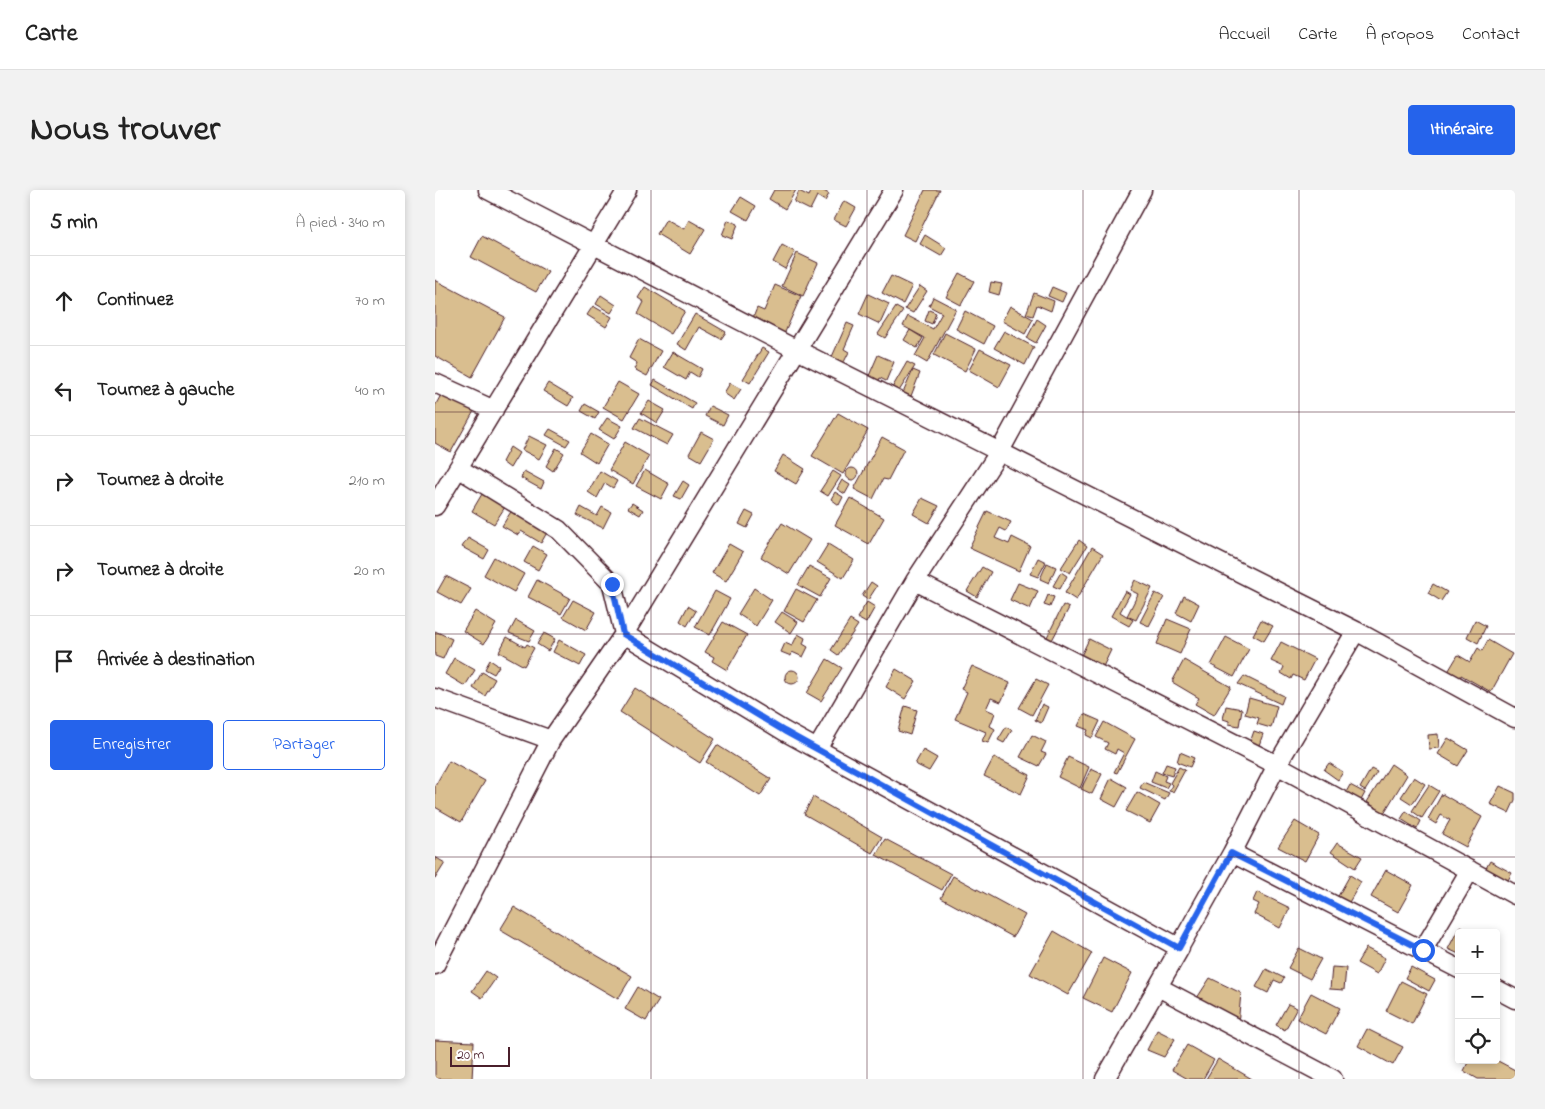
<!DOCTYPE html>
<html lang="fr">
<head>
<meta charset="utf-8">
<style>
  body { margin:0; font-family:"Indie Flower",sans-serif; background:#f2f2f2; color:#222 }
  .controls { position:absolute; right:15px; bottom:15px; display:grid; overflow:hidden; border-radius:5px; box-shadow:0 2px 8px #0003 }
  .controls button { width:45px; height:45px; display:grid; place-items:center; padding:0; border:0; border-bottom:1px solid #e0e0e0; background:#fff; color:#222; font:25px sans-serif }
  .scale { position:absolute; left:15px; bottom:12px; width:60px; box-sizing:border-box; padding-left:5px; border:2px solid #4a1f2b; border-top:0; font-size:14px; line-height:18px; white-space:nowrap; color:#4a1f2b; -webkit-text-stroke:4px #fff; paint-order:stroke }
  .stop { position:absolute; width:15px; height:15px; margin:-11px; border:4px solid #2563eb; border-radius:50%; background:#fff }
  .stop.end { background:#2563eb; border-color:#fff; box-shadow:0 1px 5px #0008 }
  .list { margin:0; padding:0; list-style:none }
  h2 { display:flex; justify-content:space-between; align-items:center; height:65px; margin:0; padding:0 20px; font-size:21px }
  h2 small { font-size:16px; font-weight:400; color:#767676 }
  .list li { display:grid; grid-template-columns:32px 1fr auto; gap:15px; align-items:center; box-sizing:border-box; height:90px; padding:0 20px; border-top:1px solid #e0e0e0 }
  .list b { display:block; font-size:19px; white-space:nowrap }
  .list em { font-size:16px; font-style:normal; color:#767676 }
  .actions { display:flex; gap:10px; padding:15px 20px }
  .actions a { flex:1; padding:11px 0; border:1px solid #2563eb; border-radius:5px; text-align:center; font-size:18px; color:#2563eb }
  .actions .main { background:#2563eb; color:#fff }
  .icon { flex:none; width:28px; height:28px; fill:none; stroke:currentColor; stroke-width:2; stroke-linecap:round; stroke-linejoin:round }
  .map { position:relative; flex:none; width:1080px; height:889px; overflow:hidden; border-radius:5px }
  header { display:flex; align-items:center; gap:30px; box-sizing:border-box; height:70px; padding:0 25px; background:#fff; border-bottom:1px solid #e0e0e0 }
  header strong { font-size:24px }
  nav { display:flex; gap:28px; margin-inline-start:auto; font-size:18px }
  .intro { display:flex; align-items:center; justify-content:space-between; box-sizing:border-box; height:120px; padding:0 30px }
  h1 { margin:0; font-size:35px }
  .button { padding:12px 22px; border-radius:5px; background:#2563eb; color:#fff; font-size:18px; font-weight:700 }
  main { display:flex; gap:30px; padding:0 30px }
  aside { flex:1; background:#fff; border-radius:5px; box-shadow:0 2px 8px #0003 }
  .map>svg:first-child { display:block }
</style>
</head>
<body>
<header>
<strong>Carte</strong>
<nav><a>Accueil</a><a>Carte</a><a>À propos</a><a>Contact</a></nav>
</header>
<div class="intro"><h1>Nous trouver</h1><a class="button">Itinéraire</a></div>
<main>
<aside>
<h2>5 min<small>À pied · 340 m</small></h2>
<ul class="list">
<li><svg class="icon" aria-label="ahead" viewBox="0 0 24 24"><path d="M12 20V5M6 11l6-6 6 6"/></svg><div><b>Continuez</b></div><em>70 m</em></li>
<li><svg class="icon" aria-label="left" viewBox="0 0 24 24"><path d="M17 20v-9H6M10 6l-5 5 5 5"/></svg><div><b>Tournez à gauche</b></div><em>40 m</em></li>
<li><svg class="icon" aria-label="right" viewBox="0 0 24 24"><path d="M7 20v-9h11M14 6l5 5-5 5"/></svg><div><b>Tournez à droite</b></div><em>210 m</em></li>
<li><svg class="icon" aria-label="right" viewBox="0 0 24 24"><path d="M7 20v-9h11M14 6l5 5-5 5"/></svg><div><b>Tournez à droite</b></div><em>20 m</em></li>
<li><svg class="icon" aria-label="arrive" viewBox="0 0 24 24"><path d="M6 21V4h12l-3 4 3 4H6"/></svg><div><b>Arrivée à destination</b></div></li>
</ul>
<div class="actions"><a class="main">Enregistrer</a><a>Partager</a></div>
</aside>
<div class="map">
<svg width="1080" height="889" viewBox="0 0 1080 889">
  <rect width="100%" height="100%" fill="#fff"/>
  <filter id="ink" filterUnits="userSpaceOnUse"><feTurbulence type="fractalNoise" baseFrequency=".02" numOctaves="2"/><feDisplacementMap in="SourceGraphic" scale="10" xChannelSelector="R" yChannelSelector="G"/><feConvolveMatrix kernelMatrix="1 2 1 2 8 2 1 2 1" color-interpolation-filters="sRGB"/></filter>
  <g filter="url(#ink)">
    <path fill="#d9be8f" stroke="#4a1f2b" d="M339 0H361L350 19 334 9Z
      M377 0H387L394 4 390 11 382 6 375 20 359 12 364 1 374 6Z
      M490 0H505L480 51 468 45Z
      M306 7 321 16 313 30 297 21Z
      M409 11 421 18 411 36 399 30Z
      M231 29 249 39 254 30 270 39 255 64 222 44Z
      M293 30 303 34 297 49 287 45Z
      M490 45 511 58 506 66 485 54Z
      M47 46 113 82 101 102 36 67Z
      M347 55 360 62 350 79 338 72Z
      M362 63 383 73 368 106 347 96Z
      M524 83 539 91 526 115 511 107Z
      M456 86 477 96 468 114 447 103Z
      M0 90 70 127 37 187 0 166Z
      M556 92 567 94 564 105 554 102Z
      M340 95 366 106 347 149 317 130 322 118 329 121Z
      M485 96 492 101 478 123 470 119Z
      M210 97 250 121 236 144 203 124 209 112 203 108Z
      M617 97 631 103 627 112 613 106Z
      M599 103 619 111 616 121 602 115 598 126 591 124Z
      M433 104 454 114 445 134 424 124Z
      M166 105 181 115 176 123 161 114Z
      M498 107 521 119 492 173 480 166 490 148 468 136 473 126 498 139 507 123 494 116Z
      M158 116 177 127 171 137 152 125Z
      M575 116 598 129 590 144 567 131Z
      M461 117 468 121 450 148 443 144Z
      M494 120 501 123 497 134 490 131Z
      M530 121 558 136 549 154 521 139Z
      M260 124 291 142 286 149 264 137 251 160 242 154Z
      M602 129 611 135 601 153 592 148Z
      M412 133 419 136 409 159 414 162 408 174 396 169Z
      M475 140 488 148 482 158 469 150Z
      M569 141 599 157 590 175 559 158Z
      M510 143 541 159 530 181 499 165Z
      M204 149 226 161 212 186 199 179 202 173 194 168Z
      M327 158 334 162 315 193 308 189Z
      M545 159 576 175 564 197 534 180Z
      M238 162 267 179 263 187 255 182 251 190 229 177Z
      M443 165 459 172 451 191 445 188 443 192 433 188Z
      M472 172 480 176 464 201 457 198Z
      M478 180 485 183 476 206 468 203Z
      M220 190 260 213 257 219 217 195Z
      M183 192 204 204 189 229 168 217Z
      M113 193 138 208 133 216 108 201Z
      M295 193 306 199 299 210 289 203Z
      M7 203 39 221 16 262 0 253V216Z
      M214 211 230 220 222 233 206 223Z
      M150 214 164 222 160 229 146 221Z
      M275 216 293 225 288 235 270 226Z
      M403 223 433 240 408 284 377 266Z
      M172 228 187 236 179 249 164 240Z
      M205 228 238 245 232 255 199 238Z
      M115 239 135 250 131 256 111 245Z
      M266 242 279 249 266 271 254 264Z
      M156 244 173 254 162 273 145 262Z
      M94 246 112 255 104 269 87 260Z
      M447 247 469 259 453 290 448 289 438 309 419 299Z
      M190 252 214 266 198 294 174 280Z
      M75 257 84 263 75 278 67 272Z
      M121 258 129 263 118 281 111 276Z
      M348 265 370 279 361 294 339 281Z
      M411 284a6 6 0 1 1 12 0a6 6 0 1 1-12 0Z
      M210 280 234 294 226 309 201 296Z
      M89 281 109 292 106 299 86 288Z
      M165 281 182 291 178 298 170 293 162 308 153 302Z
      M398 281 406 286 393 306 385 301Z
      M407 290 415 295 410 304 402 299Z
      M248 291 254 295 246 309 239 306Z
      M400 302 408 307 404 315 396 309Z
      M47 304 70 317 59 334 37 321Z
      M415 308 449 328 434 354 400 335Z
      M487 308 504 316 494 333 478 324Z
      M197 313 208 320 205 325 193 318Z
      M146 317 162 326 167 317 176 322 168 338 142 325Z
      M77 320 114 339 106 353 86 341 83 345 67 336Z
      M311 321 319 325 312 338 304 334Z
      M552 321 576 332 571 341 565 338 560 348 574 354 577 347 595 356 584 381 534 358Z
      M347 333 375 350 354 384 326 367Z
      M33 348 54 360 49 369 27 357Z
      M644 350 652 356 635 383 626 378Z
      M294 354 308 362 291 391 277 383Z
      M393 354 419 370 408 388 382 372Z
      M98 356 112 364 103 380 89 372Z
      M657 357 668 364 641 410 630 403Z
      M59 367 89 384 79 402 49 385Z
      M603 368 611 372 603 387 595 384Z
      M612 373 621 377 614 393 605 389Z
      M374 376 396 388 385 407 363 395Z
      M547 377 556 382 542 407 532 401Z
      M626 382 632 386 625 399 618 396Z
      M11 386 36 399 26 415 2 402Z
      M102 390 135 408 126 424 93 407Z
      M700 390 717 398 701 430 692 426 703 404 695 400Z
      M436 392 442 396 433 410 427 406Z
      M583 393 603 401 595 419 575 410Z
      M998 394 1012 402 1006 411 993 403Z
      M319 398 337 410 321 436 303 424Z
      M361 399 382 410 369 432 349 421Z
      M280 401 295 409 275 445 260 437Z
      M690 401 695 404 685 422 698 430 694 436 676 426Z
      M720 403 729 407 714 436 705 432Z
      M613 405 619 407 615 417 609 415Z
      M749 406 764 414 756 431 741 423Z
      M138 410 161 422 151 440 128 427Z
      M432 412 440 417 431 433 422 428Z
      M628 415 634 418 616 452 611 449Z
      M253 416 261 421 252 436 245 431Z
      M40 421 61 434 49 454 28 441Z
      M347 422 363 432 356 443 340 432Z
      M732 429 756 439 745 464 722 454Z
      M81 430 100 441 94 451 74 443Z
      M415 430 423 435 403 465 396 460Z
      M826 430 838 436 829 451 818 445Z
      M1040 430 1051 436 1043 453 1032 447Z
      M288 432 312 445 292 480 277 471 279 467 270 462Z
      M0 441 17 449 8 469 0 466Z
      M109 443 120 449 113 461 102 454Z
      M363 444 370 448 368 454 373 457 368 467 357 462 356 466 346 462 350 453 357 456Z
      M72 447 90 457 92 454 99 458 89 476 64 462Z
      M791 447 814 459 799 487 776 475Z
      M654 449 676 460 666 481 644 470Z
      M124 450 151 465 145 476 118 462Z
      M1053 450 1077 464 1056 502 1026 485 1025 493 1011 485 1023 465 1035 472 1043 458 1047 461Z
      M846 452 880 469 869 490 858 485 856 489 846 483 849 477 836 471Z
      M19 468 40 480 30 496 10 484Z
      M392 469 407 478 386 511 372 503Z
      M55 470 64 476 59 484 50 479Z
      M749 470 796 497 779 525 760 514 764 508 737 492Z
      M537 476 575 493 566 512 556 508 551 519 560 523 555 536 560 539 553 553 547 551 551 542 520 529 532 502 526 499Z
      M461 479 481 491 470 509 451 497Z
      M350 487a7 7 0 1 1 14 0a7 7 0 1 1-14 0Z
      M47 482 60 489 50 506 38 498Z
      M809 486 849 506 846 514 803 494Z
      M601 489 613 495 597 525 584 518Z
      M200 498 280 549 265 573 185 522Z
      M814 508 842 516 836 538 822 534 824 528 810 524Z
      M607 514 613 517 606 533 600 530Z
      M470 516 482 520 475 545 463 541Z
      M791 516 807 519 804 536 794 534V531L788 529Z
      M649 524 665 531 657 548 651 545 653 540 643 536Z
      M669 532 700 549 682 583 679 582 689 563 682 559 680 564 670 559 673 553 661 547Z
      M571 537 577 540 569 553 563 550Z
      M819 541 828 544 822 561 813 558Z
      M1003 544 1004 558 994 559 993 545Z
      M597 545 611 552 606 562 611 564 604 576 585 567Z
      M1013 548 1033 560 1023 576 1003 564Z
      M282 555 336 589 325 606 271 572Z
      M488 560 502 568 494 581 480 574Z
      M745 562 759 568 755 577 742 572Z
      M559 567 595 585 586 604 549 586Z
      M633 567 654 577 645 598 623 587Z
      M14 571 50 591 26 632 0 617V596Z
      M894 573 908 582 903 590 889 580Z
      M731 574 740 577 737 586 727 583Z
      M956 574 972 585 949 623 932 612Z
      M744 577 750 580 738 602 734 601 737 595 735 593Z
      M656 579 667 584 657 604 646 599Z
      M936 579 942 582 930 601 925 598Z
      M720 581 731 586 729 591 734 593 731 598 716 592Z
      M979 587 990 594 977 614 966 607Z
      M676 588 692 597 681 617 666 609Z
      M708 592 734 603 730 610 705 598Z
      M915 595 930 603 924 614 909 606Z
      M994 595 1004 601 987 628 977 621Z
      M1065 596 1080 603V610L1074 623 1055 614Z
      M702 602 725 615 715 633 691 621Z
      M1007 604 1047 627 1031 657 1007 644 1015 630 1006 625 1001 634 993 629Z
      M378 607 447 647 437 663 369 624Z
      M971 621 986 631 982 639 966 629Z
      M860 631 884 645 870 671 843 657Z
      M450 649 516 684 507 700 441 665Z
      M902 653 927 667 920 678 896 662Z
      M0 667 10 673 0 689Z
      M1055 671 1077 683 1072 692 1050 680Z
      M951 680 978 695 963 722 936 707Z
      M915 685 926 692 913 714 902 708Z
      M518 686 590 725 578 747 506 708Z
      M822 702 855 718 845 738 819 724 824 714 818 711Z
      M79 717 197 786 183 809 65 740Z
      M1025 736 1038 743H1024V764L1013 759Z
      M619 741 657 763 633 805 595 784Z
      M864 758 886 769 875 789 853 778Z
      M931 758 950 768 942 784 922 773Z
      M668 768 697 783 677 822 648 808Z
      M897 777 911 778 909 800 895 799Z
      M976 777 1000 790 994 801 970 788Z
      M831 779 849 788 846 793 839 790 833 803 821 797Z
      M51 781 61 788 47 808 37 801Z
      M775 788 806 803 803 835 760 811Z
      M966 791 992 804 977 834 951 821Z
      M203 797 224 810 211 831 190 819Z
      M876 803 905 818 891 844 862 829Z
      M853 814 862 818 850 840 841 835Z
      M932 839 968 857 958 875 923 856Z
      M722 840 740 849 729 867 712 860Z
      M0 850 39 852 37 889H0Z
      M752 855 779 870 768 889H753L737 880Z
      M783 869 817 889H771Z
      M1034 870H1061L1080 880V889H1043L1029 881Z"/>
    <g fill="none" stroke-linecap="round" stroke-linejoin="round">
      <defs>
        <path id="minor" d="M53 0 362 160 921 441 1080 528
          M0 193 59 220
          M23 278 124 340 177 394 189 444
          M0 316 192 0
          M480 391 842 575 1080 705
          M189 444 459 0
          M0 508 116 550 0 775
          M116 550 189 444 349 541 745 758 670 889
          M382 559 480 391 565 261 707 0
          M797 663 842 575 921 441
          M744 758 797 663 1024 779
          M988 760 1035 680
          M723 797 898 889
          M1061 799 1080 809"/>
      </defs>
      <use href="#minor" stroke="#4a1f2b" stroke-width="21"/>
      <use href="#minor" stroke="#fff" stroke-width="18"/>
    </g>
  </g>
  <g fill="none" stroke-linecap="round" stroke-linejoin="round" filter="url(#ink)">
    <path stroke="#2563eb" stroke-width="6" d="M177 394 188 444 349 541 744 758 796 663 988 760"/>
  </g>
  <path fill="none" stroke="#4a1f2b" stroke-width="1" stroke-opacity="0.55" d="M216 0V889M432 0V889M648 0V889M864 0V889M0 222H1080M0 444H1080M0 667H1080"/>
</svg>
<div class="controls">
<button>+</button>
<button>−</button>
<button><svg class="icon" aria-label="locate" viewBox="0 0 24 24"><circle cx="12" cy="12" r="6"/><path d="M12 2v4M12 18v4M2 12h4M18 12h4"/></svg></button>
</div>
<div class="scale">20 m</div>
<div class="stop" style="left:988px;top:760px"></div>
<div class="stop end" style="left:177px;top:394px"></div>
</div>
</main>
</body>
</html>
